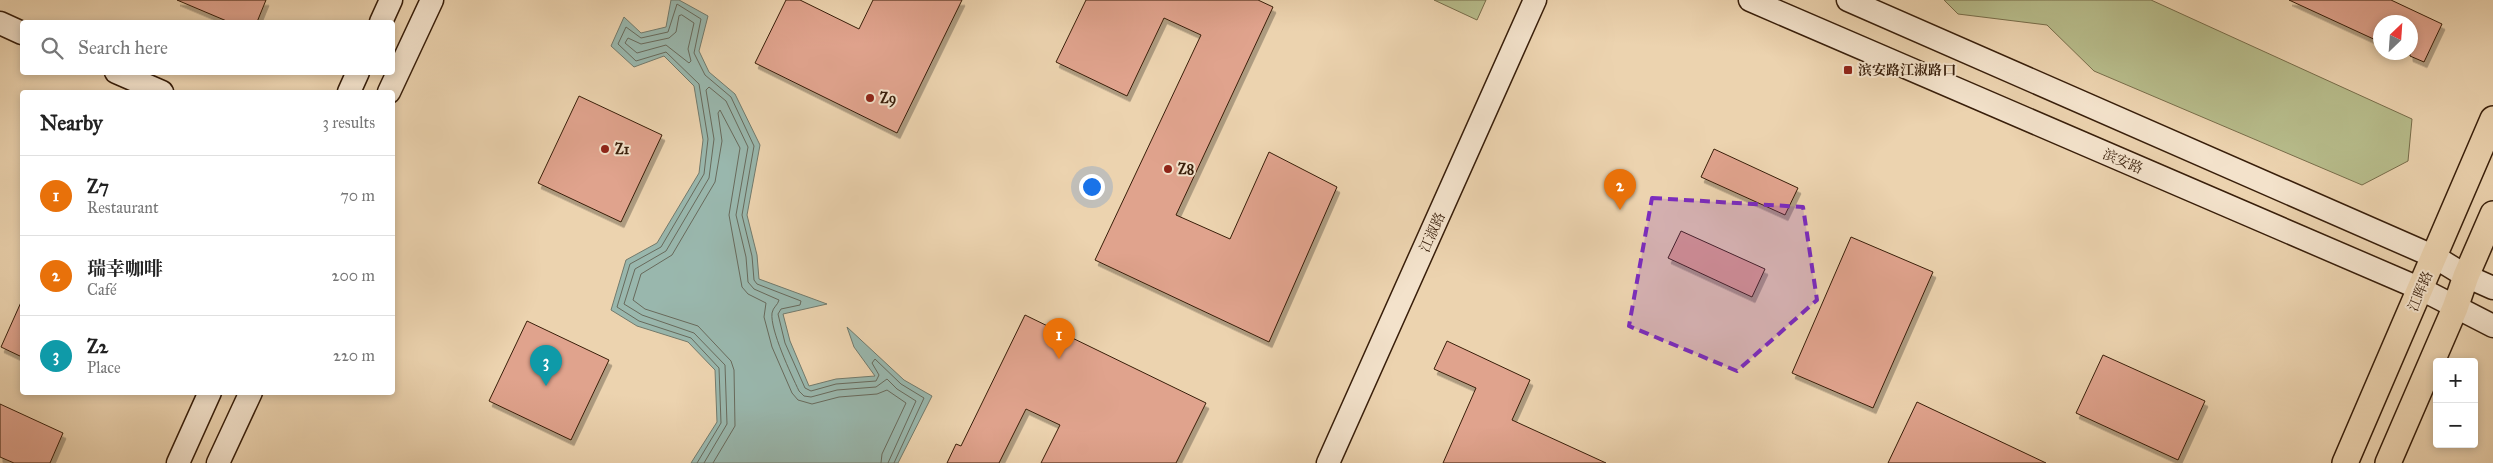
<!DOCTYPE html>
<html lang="en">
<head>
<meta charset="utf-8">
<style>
  body { margin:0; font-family:"IM FELL Great Primer","Noto Serif SC",serif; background:#f2f2f2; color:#222 }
  .controls { position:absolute; right:15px; bottom:15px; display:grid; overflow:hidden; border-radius:5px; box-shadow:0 2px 8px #0003 }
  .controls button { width:45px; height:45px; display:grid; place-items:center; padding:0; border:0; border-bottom:1px solid #e0e0e0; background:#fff; color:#222; font:25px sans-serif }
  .compass { position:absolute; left:2373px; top:15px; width:45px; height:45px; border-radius:50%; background:#fff; box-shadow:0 2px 8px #0003; rotate:25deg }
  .you { position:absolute; left:1091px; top:186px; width:18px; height:18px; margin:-12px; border:4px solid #fff; border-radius:50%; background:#1a73e8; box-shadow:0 0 0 8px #1a73e833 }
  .badge { display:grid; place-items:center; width:32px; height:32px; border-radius:50%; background:#8f2418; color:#fff; font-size:16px; font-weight:700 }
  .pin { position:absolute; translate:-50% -41px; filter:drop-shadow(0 1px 2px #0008) }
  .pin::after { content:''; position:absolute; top:26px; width:18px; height:15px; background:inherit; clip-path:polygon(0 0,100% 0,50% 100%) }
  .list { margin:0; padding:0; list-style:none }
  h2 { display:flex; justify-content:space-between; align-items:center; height:65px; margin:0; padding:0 20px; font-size:21px }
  h2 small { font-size:16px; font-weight:400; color:#767676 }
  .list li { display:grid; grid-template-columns:32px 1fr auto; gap:15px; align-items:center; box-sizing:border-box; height:80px; padding:0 20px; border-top:1px solid #e0e0e0 }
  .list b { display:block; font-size:19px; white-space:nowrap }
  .list p { margin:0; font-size:16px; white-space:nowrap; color:#767676 }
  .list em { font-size:16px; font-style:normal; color:#767676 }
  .icon { flex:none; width:28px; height:28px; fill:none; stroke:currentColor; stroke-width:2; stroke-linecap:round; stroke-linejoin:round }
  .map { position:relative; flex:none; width:2493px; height:463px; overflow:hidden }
  .search { position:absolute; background:#fff; box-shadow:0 2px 8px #0003; left:20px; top:20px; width:375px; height:55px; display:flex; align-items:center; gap:12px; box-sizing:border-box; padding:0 18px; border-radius:5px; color:#767676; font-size:19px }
  .panel { position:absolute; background:#fff; box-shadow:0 2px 8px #0003; left:20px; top:90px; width:375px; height:305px; border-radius:5px }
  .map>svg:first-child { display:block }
</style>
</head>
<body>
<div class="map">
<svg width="2493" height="463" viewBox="0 0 2493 463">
  <defs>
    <filter id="shadow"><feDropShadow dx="3" dy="5.5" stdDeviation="0" flood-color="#0004"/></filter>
  </defs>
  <rect width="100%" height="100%" fill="#ecd3af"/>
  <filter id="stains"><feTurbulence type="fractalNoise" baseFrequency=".004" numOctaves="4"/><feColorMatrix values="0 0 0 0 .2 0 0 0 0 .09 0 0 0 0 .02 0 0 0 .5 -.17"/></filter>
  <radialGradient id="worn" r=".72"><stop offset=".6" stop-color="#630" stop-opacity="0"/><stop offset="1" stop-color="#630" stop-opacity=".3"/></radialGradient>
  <path fill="#b7bc8b" stroke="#786d4a" d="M1434 0H1486L1477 20Z
    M1944 0H2151L2412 119 2408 161 2362 185 2094 71 2047 25 1958 14Z"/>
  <path fill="#99b7ad" stroke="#727a6c" d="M671 0H679L708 16 699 51 709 72 735 94 760 145 747 215 757 255 759 279 827 304 783 314 790 341 809 386 836 379 875 376 854 347 847 327 904 380 932 396 898 463H691L717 422 715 370 688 342 637 326 611 310 626 260 657 243 699 173 703 140 694 86 664 56 634 67 611 46 624 17 641 33 666 27Z"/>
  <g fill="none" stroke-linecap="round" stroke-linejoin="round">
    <path stroke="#686a5c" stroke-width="1" d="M682 15 694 23 688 49 691 61 689 63 666 45 637 53 625 43 628 38 641 44 669 38 676 32 679 16Z
      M697 463 721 423 719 368 691 338 639 321 617 307 630 264 661 247 704 174 708 139 699 84 666 52 636 61 618 44 626 27 641 38 668 32 677 4 701 19 694 53 705 75 731 97 754 146 742 215 752 256 754 280 757 284 801 301 800 305 781 309 778 314 785 343 805 388 811 391 836 384 876 381 879 375 872 363 875 359 901 384 924 398 894 463
      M704 463 727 424 725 365 694 333 642 315 624 304 635 269 666 251 709 178 714 139 706 90 709 87 726 101 748 147 736 215 746 257 748 282 754 289 779 300C778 305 773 307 772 313 770 330 791 374 799 391L804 396 811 397 837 390 876 387 887 379 897 389 916 401 888 463
      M713 463 735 426 734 370 731 361 698 326 645 309 633 300 641 274 672 255 715 182 722 141 718 113 720 110 740 148 729 215 742 287 748 294 766 303 764 317 772 347 792 393 798 400 812 404 839 397 877 394 887 390 906 403 882 454 881 463"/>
  </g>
  <path fill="#e0a38d" stroke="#381e0a" filter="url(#shadow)" d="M177 0H266L257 22H229Z
    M786 0H800L859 29 873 0H962L897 133 755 63Z
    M1086 0H1258L1273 7 1176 215 1230 239 1269 152 1337 187 1269 342 1095 260 1201 35 1164 18 1127 96 1056 62Z
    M2289 0H2391L2442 24 2424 62 2410 56V22H2380V42Z
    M579 96 662 135 621 222 538 183Z
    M1714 149 1798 188 1785 215 1701 177Z
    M1681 231 1765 269 1752 297 1668 258Z
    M1851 237 1933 272 1873 408 1792 373Z
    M22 300V357L1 347Z
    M1025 315 1206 403 1176 463H1041L1060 425 1026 409 999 463H947L956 444 961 446Z
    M527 321 609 360 571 440 489 401Z
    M1447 341 1530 380 1512 420 1606 463H1443L1476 388 1434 369Z
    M2103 355 2205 401 2178 460 2076 413Z
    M1917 402 2046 463H1888Z
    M0 404 63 433 50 463H14L0 457Z"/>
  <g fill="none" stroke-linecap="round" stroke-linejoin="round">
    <defs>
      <path id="secondary" d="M1750 0 2421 289 2493 326
        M1848 0 2435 257 2466 276 2493 288
        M381 22 391 0
        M0 23 22 33
        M116 72 162 92
        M349 92 358 72
        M389 92 432 0
        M178 463 210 392
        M218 463 251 392
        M1328 463 1535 0"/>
      <path id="primary" d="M2345 463 2493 119
        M2388 463 2455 308 2466 276 2493 214"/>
    </defs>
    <use href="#secondary" stroke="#381e0a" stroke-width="25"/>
    <use href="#primary" stroke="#381e0a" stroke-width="28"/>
    <use href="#secondary" stroke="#f3e2cb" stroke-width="22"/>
    <use href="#primary" stroke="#ecd3af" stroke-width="25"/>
  </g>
  <path fill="#7b2cbf" fill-opacity="0.2" stroke="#7b2cbf" stroke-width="4" stroke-dasharray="10 6" stroke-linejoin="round" d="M1652 198 1803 207 1817 300 1737 371 1629 326Z"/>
  <g fill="#8f2418" stroke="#f3e2cb" stroke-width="2">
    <rect x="1843" y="65" width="10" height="10" rx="2.5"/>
    <circle cx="870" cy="98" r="5"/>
    <circle cx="605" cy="149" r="5"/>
    <circle cx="1168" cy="169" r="5"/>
  </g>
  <g text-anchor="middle" stroke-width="4" stroke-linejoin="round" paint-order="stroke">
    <g font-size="14" font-weight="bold" fill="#381e0a" stroke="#f3e2cb" text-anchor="start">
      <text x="1858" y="75">滨安路江淑路口</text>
      <text x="880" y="103">Z9</text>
      <text x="615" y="154">Z1</text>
      <text x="1178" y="174">Z8</text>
    </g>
    <g font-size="14" fill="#381e0a" stroke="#f3e2cb">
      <text transform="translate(2123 161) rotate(23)" y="5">滨安路</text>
      <text transform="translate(1432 232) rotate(-66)" y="5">江淑路</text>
      <text transform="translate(2420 291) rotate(-67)" y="5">江晖路</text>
    </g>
  </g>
  <rect width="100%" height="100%" filter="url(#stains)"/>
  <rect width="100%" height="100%" fill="url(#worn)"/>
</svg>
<div class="controls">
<button>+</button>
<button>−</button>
</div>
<svg class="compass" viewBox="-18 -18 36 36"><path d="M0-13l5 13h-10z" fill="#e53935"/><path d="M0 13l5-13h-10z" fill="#767676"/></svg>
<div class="you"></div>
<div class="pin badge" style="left:1059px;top:359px;background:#e8710a">1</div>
<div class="pin badge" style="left:1620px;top:210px;background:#e8710a">2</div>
<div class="pin badge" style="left:546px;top:386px;background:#0f9aa8">3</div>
<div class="search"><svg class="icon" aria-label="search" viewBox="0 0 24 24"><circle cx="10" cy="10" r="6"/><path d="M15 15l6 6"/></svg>Search here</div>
<section class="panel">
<h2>Nearby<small>3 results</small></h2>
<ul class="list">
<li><span class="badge" style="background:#e8710a">1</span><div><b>Z7</b><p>Restaurant</p></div><em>70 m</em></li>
<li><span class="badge" style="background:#e8710a">2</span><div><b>瑞幸咖啡</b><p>Café</p></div><em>200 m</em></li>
<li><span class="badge" style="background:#0f9aa8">3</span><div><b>Z2</b><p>Place</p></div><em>220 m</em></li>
</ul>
</section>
</div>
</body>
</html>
